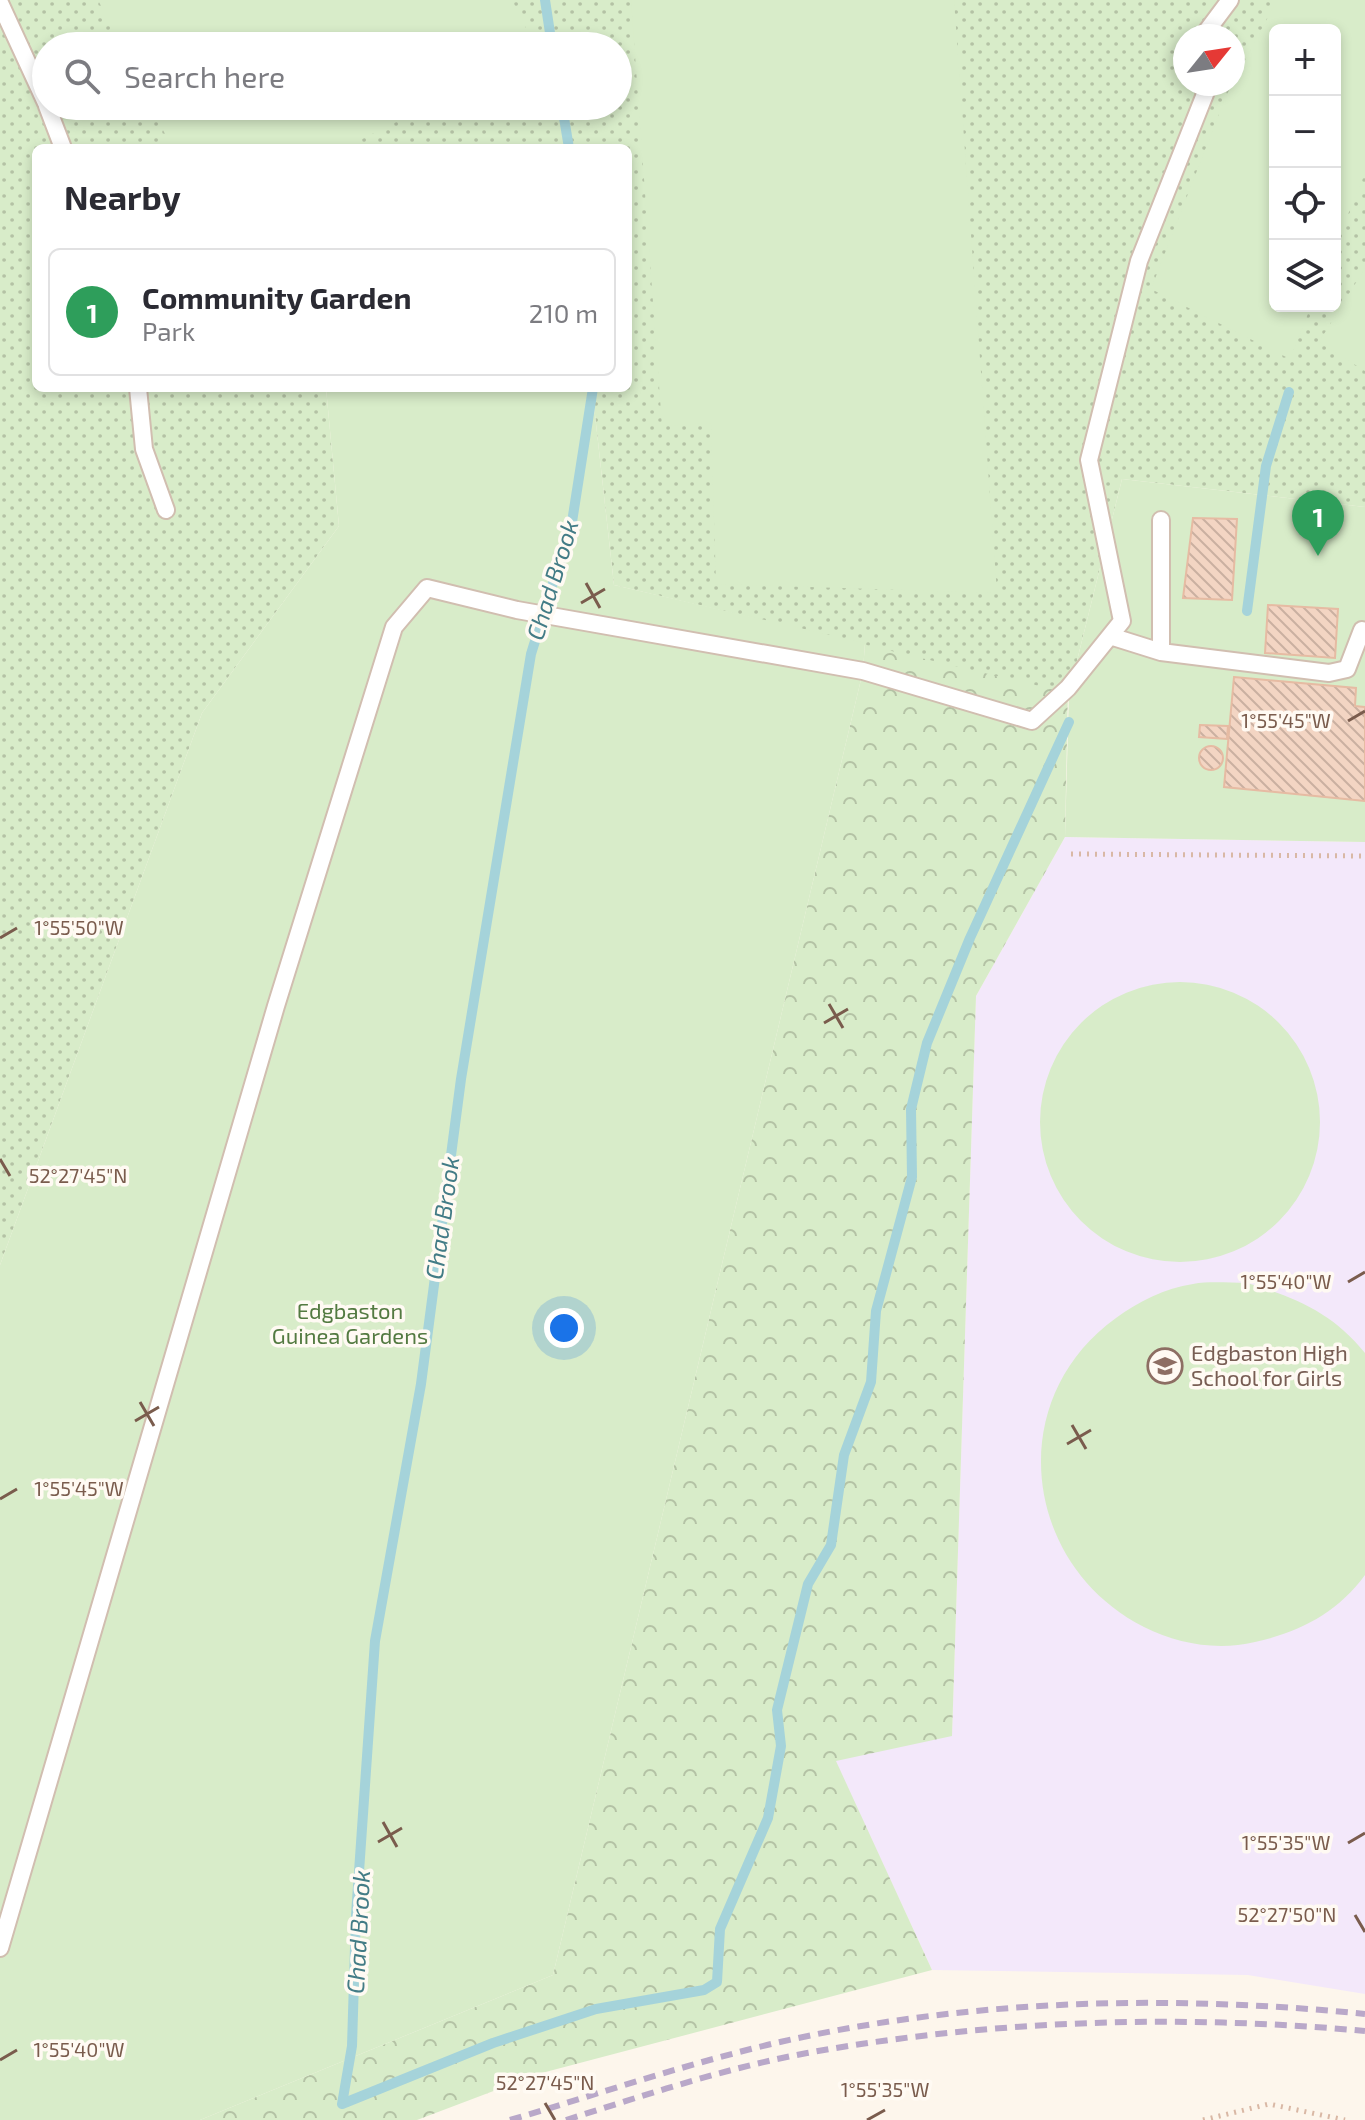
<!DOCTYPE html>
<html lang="en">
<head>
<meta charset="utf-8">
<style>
  body { margin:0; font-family:"Exo 2",sans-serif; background:#f2f2f3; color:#2b2b33 }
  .controls { position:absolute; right:24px; top:24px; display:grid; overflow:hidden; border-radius:12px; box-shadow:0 4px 12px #0003 }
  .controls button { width:72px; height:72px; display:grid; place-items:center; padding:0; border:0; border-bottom:2px solid #e1e1e2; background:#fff; color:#2b2b33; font:40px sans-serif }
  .compass { position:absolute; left:1173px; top:24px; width:72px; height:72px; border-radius:50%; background:#fff; box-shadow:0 4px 12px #0003; rotate:60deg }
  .you { position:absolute; left:564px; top:1328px; width:28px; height:28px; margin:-20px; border:6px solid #fff; border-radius:50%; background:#1a73e8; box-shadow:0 0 0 12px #1a73e833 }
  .badge { display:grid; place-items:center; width:52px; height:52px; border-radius:50%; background:#b45309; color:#fff; font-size:26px; font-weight:700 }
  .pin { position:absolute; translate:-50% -66px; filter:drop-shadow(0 2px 4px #0008) }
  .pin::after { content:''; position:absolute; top:42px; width:28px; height:24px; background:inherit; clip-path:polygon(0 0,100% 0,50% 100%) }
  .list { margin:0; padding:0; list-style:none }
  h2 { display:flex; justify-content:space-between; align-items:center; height:104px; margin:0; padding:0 32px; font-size:34px }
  h2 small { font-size:26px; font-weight:400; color:#7c7c81 }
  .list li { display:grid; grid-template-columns:52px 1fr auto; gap:24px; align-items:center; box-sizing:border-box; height:128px; margin:0 16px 16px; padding:0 16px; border:2px solid #e1e1e2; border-radius:12px }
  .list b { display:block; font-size:30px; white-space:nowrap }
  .list p { margin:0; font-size:26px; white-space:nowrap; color:#7c7c81 }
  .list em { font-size:26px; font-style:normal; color:#7c7c81 }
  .icon { flex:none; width:44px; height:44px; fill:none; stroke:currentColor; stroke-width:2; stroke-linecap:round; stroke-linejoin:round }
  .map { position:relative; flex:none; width:1365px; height:2120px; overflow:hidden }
  .search { position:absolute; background:#fff; box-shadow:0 4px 12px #0003; left:32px; top:32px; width:600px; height:88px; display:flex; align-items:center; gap:20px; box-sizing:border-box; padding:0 28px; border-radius:44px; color:#7c7c81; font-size:30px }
  .panel { position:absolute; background:#fff; box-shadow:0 4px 12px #0003; left:32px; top:144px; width:600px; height:248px; border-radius:12px }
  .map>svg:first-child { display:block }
</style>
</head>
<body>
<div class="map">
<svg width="1365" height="2120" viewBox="0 0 1365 2120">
  <defs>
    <pattern id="forest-crowns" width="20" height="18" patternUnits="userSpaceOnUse" patternTransform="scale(2)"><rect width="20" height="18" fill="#d8ecc9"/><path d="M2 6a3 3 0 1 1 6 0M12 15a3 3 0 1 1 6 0" fill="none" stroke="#b4c2a5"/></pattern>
    <pattern id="park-dots" width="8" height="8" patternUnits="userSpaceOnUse" patternTransform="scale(2)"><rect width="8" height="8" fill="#d8ecc9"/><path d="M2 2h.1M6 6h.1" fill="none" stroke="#b4c2a5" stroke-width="1.8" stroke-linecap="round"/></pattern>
    <pattern id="building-back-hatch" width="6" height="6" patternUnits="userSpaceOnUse" patternTransform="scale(2)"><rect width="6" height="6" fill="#f3d5c3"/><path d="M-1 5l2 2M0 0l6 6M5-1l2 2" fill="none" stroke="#cab0a1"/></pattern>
  </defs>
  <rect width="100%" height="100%" fill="#fdf6ec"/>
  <path fill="#f3e8fa" d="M1065 837 1365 842V1994L1248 1975 932 1970 835 1760 952 1735 976 996Z"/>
  <path fill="url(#forest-crowns)" d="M865 643 1068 688 1065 837 976 996 952 1736 836 1761 932 1970 538 2074 417 2120H200L553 1975 863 671Z"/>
  <path fill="url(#park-dots)" fill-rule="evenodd" d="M0 0H1365V507L1122 479 1069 693 614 585 592 388H628V148H36V388H326L339 526 202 713 0 1265ZM1275 30H1335V306H1275ZM1185 36H1233V84H1185ZM46 46H618V106H46Z"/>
  <path fill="#d8ecc9" d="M98 0H512L535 46H121Z
    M631 0H954L997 593 716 584 711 423 662 426Z
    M1277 0H1365V173L1335 246V30H1275V306H1311L1290 359 1151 289 1226 96Z
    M151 106H428L344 148H172Z
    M1365 268V371L1319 342Z
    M326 388H592L614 585 865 643 863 671 553 1975 200 2120H0V1265L202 713 339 526Z
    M1122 479 1365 507V842L1065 837 1069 693Z
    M1040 1122a140 140 0 1 1 280 0a140 140 0 1 1-280 0Z
    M1247 1283C1295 1297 1333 1313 1365 1353V1575C1337 1613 1300 1632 1255 1642 1217 1651 1178 1644 1144 1627 1022 1565 1003 1399 1116 1318 1138 1302 1165 1288 1193 1284 1210 1281 1229 1283 1247 1283Z"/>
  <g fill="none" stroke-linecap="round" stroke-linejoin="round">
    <path stroke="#a5d3da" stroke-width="10" d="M545 0 552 46
      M562 106 569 148
      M1247 611 1266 466 1289 392
      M342 2104 352 2046 356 1915 375 1641 421 1384 461 1079 531 654 572 522 593 388
      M342 2104 493 2043 596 2009 704 1990 717 1982 720 1929 768 1818 781 1746 777 1710 808 1584 831 1545 844 1455 871 1382 876 1311 912 1177 911 1109 927 1043 970 938 1069 722"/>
  </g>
  <path fill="url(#building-back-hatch)" stroke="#e6bba3" stroke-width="2" d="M1193 518 1237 519 1232 600 1183 598Z
    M1268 605 1338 609 1335 658 1265 653Z
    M1234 677 1356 688 1355 706 1365 707V801L1224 787Z
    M1200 725 1228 726 1227 739 1199 737Z
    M1199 758a12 12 0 1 1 24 0a12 12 0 1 1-24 0Z"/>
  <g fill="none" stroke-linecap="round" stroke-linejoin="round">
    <defs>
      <path id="lane" d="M0 3 46 103
        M1208 36 1206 32 1230 0
        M47 106 63 148
        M138 388 144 449 166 510
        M1110 636 1161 652 1329 673 1347 669 1362 630
        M1161 652V520
        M0 1948 276 1006 394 627 427 588 517 610 863 671 1032 721 1068 688 1122 621 1089 460 1139 261 1209 84"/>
    </defs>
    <use href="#lane" stroke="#d1beb0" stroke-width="20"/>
    <path stroke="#d9b8a5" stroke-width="5" stroke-dasharray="2 6" stroke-linecap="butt" d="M1071 854 1365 856
      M1203 2120 1269 2104 1345 2120"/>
    <use href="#lane" stroke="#fff" stroke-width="16"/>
    <path stroke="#b9a8c9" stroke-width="6" stroke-dasharray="12 8" stroke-linecap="butt" d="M510 2120C595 2095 680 2066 767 2045 962 1999 1166 1994 1365 2014
      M566 2120C645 2095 726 2068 807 2053 990 2020 1179 2014 1365 2031"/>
  </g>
  <path fill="none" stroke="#7a5c4d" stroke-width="3" d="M586 583 600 608M581 603 605 589M1348 721 1365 711M0 938 17 928M829 1004 843 1028M824 1023 848 1009M0 1159 10 1176M1348 1282 1365 1272M140 1402 154 1426M135 1421 159 1407M1072 1425 1086 1449M1067 1444 1091 1430M0 1499 17 1489M383 1822 397 1847M378 1842 402 1828M1348 1843 1365 1833M1355 1915 1365 1932M0 2060 17 2050M545 2103 555 2120M867 2120 885 2110"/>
  <defs>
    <symbol id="school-ring" viewBox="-11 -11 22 22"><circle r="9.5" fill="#fffaf3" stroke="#8d6e63" stroke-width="1.5"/><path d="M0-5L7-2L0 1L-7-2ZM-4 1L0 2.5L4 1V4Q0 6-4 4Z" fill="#8d6e63"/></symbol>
  </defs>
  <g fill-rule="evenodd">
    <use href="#school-ring" x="1145" y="1346" width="40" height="40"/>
  </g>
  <g text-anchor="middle" stroke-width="7" stroke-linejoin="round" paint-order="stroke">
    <g font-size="22" fill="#537a41" stroke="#fffaf3">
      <text x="350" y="1319">Edgbaston<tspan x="350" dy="25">Guinea Gardens</tspan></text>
    </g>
    <g font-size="22" fill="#785e54" stroke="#fffaf3" text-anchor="start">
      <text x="1191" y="1361">Edgbaston High<tspan x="1191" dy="25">School for Girls</tspan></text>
    </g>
    <g font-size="24" font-style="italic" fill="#437c86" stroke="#fffaf3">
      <text transform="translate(553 580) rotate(-73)" y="8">Chad Brook</text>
      <text transform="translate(443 1218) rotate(-82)" y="8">Chad Brook</text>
      <text transform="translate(359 1932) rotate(-87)" y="8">Chad Brook</text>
    </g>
  </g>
  <g font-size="20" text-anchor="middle" fill="#7a5c4d" stroke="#fffaf3" stroke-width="7" stroke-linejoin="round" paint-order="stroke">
    <text x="1286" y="728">1°55'45"W</text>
    <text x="79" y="935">1°55'50"W</text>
    <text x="78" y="1183">52°27'45"N</text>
    <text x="1286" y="1289">1°55'40"W</text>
    <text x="79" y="1496">1°55'45"W</text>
    <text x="1286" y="1850">1°55'35"W</text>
    <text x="1287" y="1922">52°27'50"N</text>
    <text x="79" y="2057">1°55'40"W</text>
    <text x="545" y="2090">52°27'45"N</text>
    <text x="885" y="2097">1°55'35"W</text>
  </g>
</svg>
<div class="controls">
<button>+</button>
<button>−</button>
<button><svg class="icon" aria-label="locate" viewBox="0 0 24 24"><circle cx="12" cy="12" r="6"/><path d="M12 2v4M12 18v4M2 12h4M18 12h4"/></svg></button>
<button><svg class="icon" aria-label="layers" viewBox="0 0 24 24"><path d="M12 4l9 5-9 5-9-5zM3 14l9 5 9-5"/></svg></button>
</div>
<svg class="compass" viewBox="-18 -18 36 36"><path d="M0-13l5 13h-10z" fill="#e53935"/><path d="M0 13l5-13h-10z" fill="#7c7c81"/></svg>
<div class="you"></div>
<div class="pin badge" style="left:1318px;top:556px;background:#2e9e5b">1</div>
<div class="search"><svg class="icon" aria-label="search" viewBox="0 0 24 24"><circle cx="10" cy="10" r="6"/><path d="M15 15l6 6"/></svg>Search here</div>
<section class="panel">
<h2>Nearby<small></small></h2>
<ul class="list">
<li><span class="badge" style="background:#2e9e5b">1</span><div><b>Community Garden</b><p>Park</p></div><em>210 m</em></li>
</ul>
</section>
</div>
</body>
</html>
